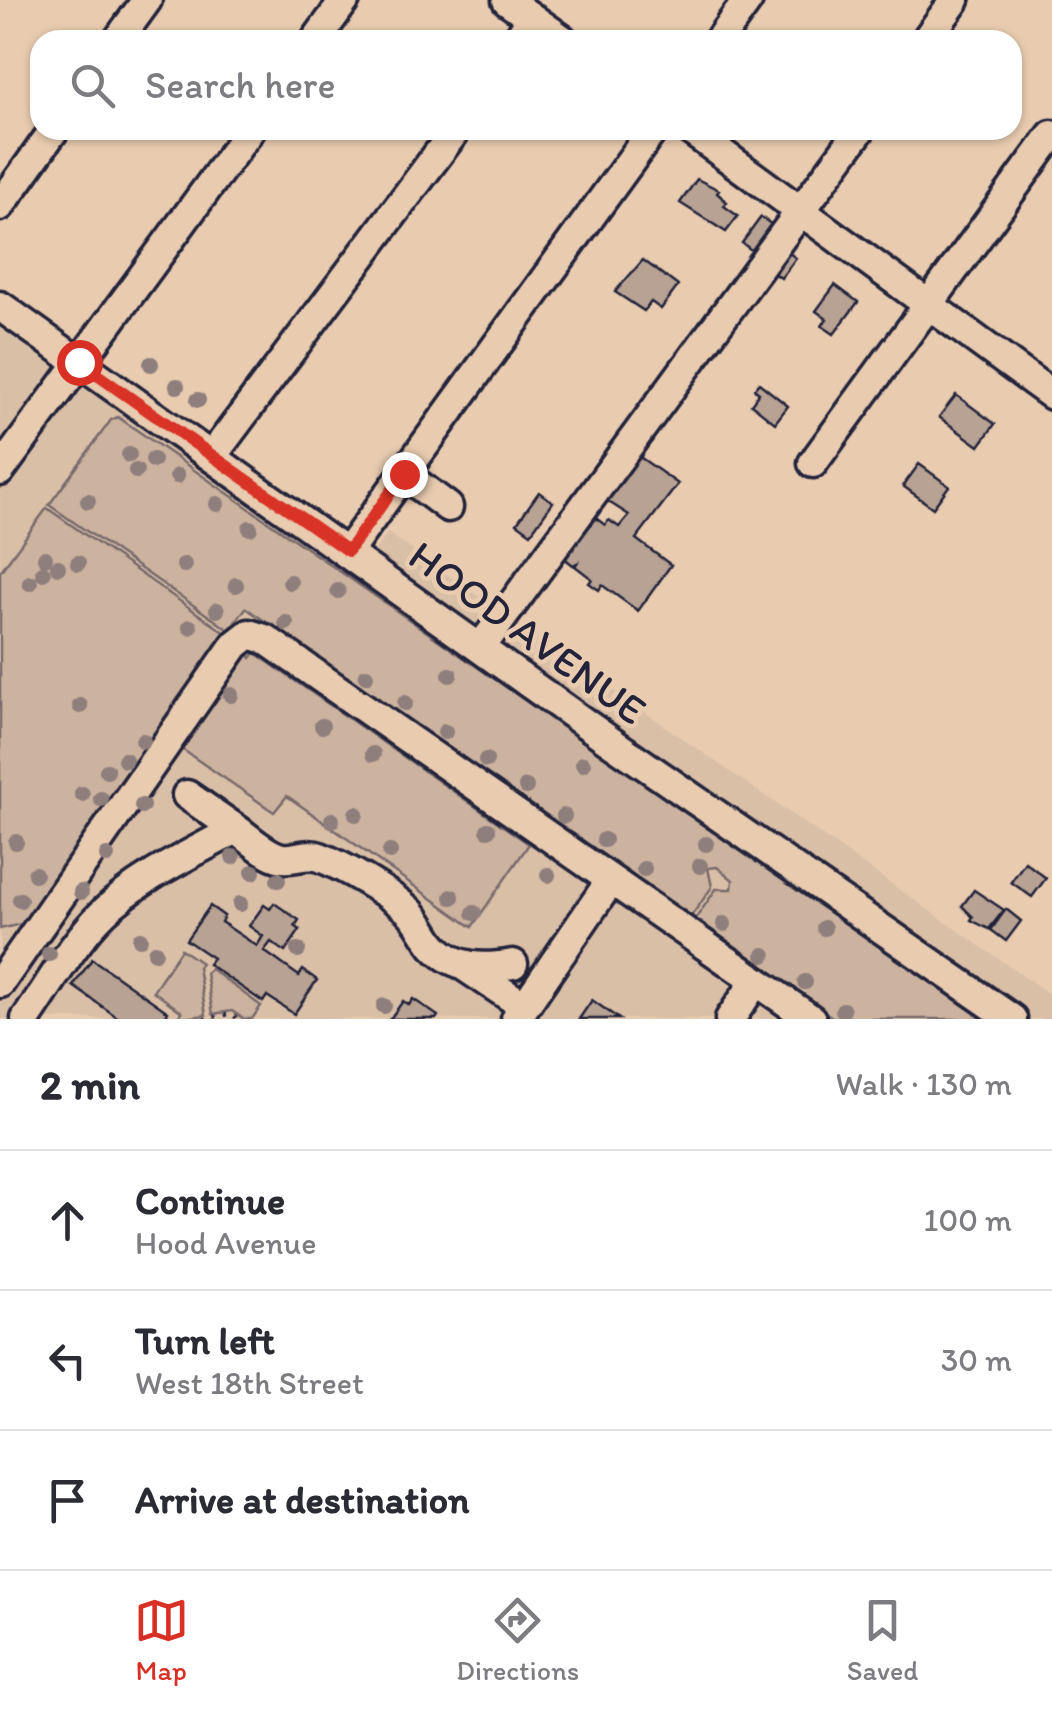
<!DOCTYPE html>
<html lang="en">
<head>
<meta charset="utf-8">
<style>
  body { margin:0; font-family:Itim,sans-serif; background:#f7f7f7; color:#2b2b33 }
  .stop { position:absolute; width:30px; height:30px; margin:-22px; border:8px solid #d93025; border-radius:50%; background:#fff }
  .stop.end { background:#d93025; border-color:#fff; box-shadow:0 2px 10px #0008 }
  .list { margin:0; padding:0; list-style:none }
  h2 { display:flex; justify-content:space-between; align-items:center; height:130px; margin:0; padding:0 40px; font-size:42px }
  h2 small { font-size:32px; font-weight:400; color:#7c7c81 }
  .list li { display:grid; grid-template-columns:65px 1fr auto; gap:30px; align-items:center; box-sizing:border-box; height:140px; padding:0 40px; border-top:2px solid #e1e1e2 }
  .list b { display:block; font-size:38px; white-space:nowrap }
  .list p { margin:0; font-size:32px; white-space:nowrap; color:#7c7c81 }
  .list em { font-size:32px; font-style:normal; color:#7c7c81 }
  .icon { flex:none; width:55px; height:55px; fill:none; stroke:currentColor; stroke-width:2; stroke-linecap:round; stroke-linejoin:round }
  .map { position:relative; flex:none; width:1052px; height:1019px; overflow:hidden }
  .search { position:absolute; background:#fff; box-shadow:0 2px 8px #0004; left:30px; right:30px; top:30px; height:110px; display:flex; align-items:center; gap:25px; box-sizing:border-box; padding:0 35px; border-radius:30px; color:#7c7c81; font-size:38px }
  .sheet { height:550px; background:#fff }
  nav { display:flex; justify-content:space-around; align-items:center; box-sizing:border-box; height:140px; border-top:2px solid #e1e1e2; background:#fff; font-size:28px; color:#7c7c81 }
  nav a { display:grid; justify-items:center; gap:5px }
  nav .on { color:#d93025 }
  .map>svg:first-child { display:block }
</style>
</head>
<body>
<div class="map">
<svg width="1052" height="1019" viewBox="0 0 1052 1019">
  <rect width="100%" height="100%" fill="#e9ccb0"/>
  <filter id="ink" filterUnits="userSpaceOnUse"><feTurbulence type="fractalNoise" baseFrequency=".01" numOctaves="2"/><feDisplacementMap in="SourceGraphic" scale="20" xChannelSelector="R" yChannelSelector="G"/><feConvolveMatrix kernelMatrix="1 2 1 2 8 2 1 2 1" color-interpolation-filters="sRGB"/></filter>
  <g filter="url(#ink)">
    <path fill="#dabfa7" d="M0 325 353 578 388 533 1052 996V1019H0Z"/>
    <path fill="#ccb39f" stroke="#776a6d" stroke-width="2.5" d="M118 417 983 1019H835L694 921 716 889H732L733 880 717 867 708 868 712 887 690 918 246 608 229 630 49 505 111 420Z
      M47 508 227 634 26 923 0 929V572Z
      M246 652 251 658 255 653 529 844 472 927 287 796 274 812 180 748Z
      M181 949 201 963 198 967 206 1015 177 1019 182 1012 153 991Z
      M211 969 261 1006 252 1019H244L232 1011 213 1014 206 973Z"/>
    <path fill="#b8a293" stroke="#22223b" stroke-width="2.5" d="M697 179 719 190 717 193 727 202 724 206 738 216 726 232 680 203Z
      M761 217 778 229 759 256 742 243Z
      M785 250 796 258 781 278 770 270Z
      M643 260 678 286 661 309 651 302 644 311 615 292Z
      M835 285 858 302 834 334 822 326 827 319 816 311Z
      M759 383 788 406 775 423 751 404 759 393 754 389Z
      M956 395 995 424 979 446 939 417Z
      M637 455 678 484 636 539 671 565 638 611 602 585 599 590 589 583 592 579 575 566 577 563 573 565 563 557 570 547 572 549V544L586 525 588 526 593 516 605 525 609 520 619 527 629 515 604 499 611 491 613 492Z
      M919 464 949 486 933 508 903 486Z
      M539 492 553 502 531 533 517 523Z
      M1025 862 1046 878 1032 897 1011 882Z
      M974 890 1004 910 989 929 971 920 973 917 962 906Z
      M274 903 299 920 295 926 300 930 285 952 271 942 264 951 299 976 303 970 317 980 294 1014 267 996 263 1002 208 964 213 958 186 940 210 906 224 916 221 922 257 946 263 936 249 926 264 905 270 909Z
      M1006 909 1021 921 1006 941 991 930Z
      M92 959 168 1012 163 1019H120L73 986Z
      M413 999 438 1016 436 1019H390L403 1001 409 1005Z
      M592 1000 619 1019H579Z"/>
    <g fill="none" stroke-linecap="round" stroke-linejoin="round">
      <defs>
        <path id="minor" d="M507 0 563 40
          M118 40 147 0
          M316 40 345 0
          M517 40 532 18
          M719 40 748 0
          M926 40 955 0
          M690 130 1052 395
          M0 206 54 130
          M0 306 610 741 1012 1019
          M212 456 456 130
          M813 463 1052 135
          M0 471 250 130
          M404 474 448 507
          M348 551 653 130
          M481 647 860 130
          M187 795 236 829
          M464 966 524 1006
          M0 983 235 645 249 634 265 639 811 1019
          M26 1019C51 983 73 942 104 912 141 876 192 854 236 829 249 838 266 855 282 858 295 860 306 852 320 857 345 867 386 891 407 909 419 919 424 934 434 946 456 970 484 969 513 964
          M516 1019 611 880
          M730 1019 756 981"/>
      </defs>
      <use href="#minor" stroke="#22223b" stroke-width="35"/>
      <path stroke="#22223b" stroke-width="4" stroke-dasharray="2.5 8" stroke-linecap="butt" d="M204 1019 231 1014 238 1019"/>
      <use href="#minor" stroke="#e9ccb0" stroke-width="28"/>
    </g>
    <g fill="#8e7e7b">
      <circle cx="151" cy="364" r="8"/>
      <circle cx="177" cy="386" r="8"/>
      <circle cx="198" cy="400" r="8"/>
      <circle cx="129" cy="455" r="8"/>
      <circle cx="153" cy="460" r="8"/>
      <circle cx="136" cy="471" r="8"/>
      <circle cx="177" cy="476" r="8"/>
      <circle cx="88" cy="501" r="8"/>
      <circle cx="217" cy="504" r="8"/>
      <circle cx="250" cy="528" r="8"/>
      <circle cx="45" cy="558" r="8"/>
      <circle cx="78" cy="563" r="8"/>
      <circle cx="184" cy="565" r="8"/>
      <circle cx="58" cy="567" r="8"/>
      <circle cx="43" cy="573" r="8"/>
      <circle cx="290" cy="582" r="8"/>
      <circle cx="30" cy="583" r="8"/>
      <circle cx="236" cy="585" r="8"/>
      <circle cx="338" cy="591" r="8"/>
      <circle cx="217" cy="610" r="8"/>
      <circle cx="286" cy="623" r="8"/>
      <circle cx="190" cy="627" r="8"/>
      <circle cx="450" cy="675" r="8"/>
      <circle cx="366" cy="676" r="8"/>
      <circle cx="231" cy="695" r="8"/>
      <circle cx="405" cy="703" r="8"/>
      <circle cx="80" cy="706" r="8"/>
      <circle cx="322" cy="726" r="8"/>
      <circle cx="445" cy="732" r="8"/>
      <circle cx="143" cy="741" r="8"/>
      <circle cx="373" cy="754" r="8"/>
      <circle cx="125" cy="760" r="8"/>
      <circle cx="486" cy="760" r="8"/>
      <circle cx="583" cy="764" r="8"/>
      <circle cx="107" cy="771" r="8"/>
      <circle cx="526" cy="787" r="8"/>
      <circle cx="82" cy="794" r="8"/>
      <circle cx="101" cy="799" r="8"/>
      <circle cx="142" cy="806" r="8"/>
      <circle cx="356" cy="814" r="8"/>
      <circle cx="564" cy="816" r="8"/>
      <circle cx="332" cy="820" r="8"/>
      <circle cx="488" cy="830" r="8"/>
      <circle cx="604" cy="840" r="8"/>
      <circle cx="16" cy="842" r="8"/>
      <circle cx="706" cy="844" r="8"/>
      <circle cx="390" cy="852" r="8"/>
      <circle cx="107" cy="856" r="8"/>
      <circle cx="233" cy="857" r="8"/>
      <circle cx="700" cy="866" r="8"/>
      <circle cx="644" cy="869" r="8"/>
      <circle cx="253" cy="872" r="8"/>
      <circle cx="35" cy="874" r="8"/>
      <circle cx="548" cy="875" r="8"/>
      <circle cx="278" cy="880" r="8"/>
      <circle cx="81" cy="892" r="8"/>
      <circle cx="452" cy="897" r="8"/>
      <circle cx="20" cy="900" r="8"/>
      <circle cx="240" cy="904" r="8"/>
      <circle cx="474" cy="913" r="8"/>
      <circle cx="724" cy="924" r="8"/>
      <circle cx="824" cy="928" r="8"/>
      <circle cx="140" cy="939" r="8"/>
      <circle cx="298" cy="950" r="8"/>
      <circle cx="155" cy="952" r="8"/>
      <circle cx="49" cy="954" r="8"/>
      <circle cx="764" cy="955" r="8"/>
      <circle cx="805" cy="982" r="8"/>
      <circle cx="384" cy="1006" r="8"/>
      <circle cx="843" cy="1010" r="8"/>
    </g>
  </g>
  <g fill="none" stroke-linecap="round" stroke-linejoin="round" filter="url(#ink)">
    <path stroke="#d93025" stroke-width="12" d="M79 362 348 551 404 474"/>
  </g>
  <g text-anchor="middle" stroke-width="9" stroke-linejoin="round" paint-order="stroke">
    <g font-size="42" fill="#22223b" stroke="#e9ccb0">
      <text transform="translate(528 632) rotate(36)" y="15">HOOD AVENUE</text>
    </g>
  </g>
</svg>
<div class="stop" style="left:79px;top:362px"></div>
<div class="stop end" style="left:404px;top:474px"></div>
<div class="search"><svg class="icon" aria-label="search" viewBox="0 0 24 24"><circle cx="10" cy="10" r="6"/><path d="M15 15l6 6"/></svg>Search here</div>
</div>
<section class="sheet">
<h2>2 min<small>Walk · 130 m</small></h2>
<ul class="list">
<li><svg class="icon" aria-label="ahead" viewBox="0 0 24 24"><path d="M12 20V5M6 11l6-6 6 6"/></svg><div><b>Continue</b><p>Hood Avenue</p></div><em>100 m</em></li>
<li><svg class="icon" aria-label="left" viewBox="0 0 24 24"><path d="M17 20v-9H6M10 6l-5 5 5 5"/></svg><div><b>Turn left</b><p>West 18th Street</p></div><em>30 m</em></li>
<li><svg class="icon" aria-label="arrive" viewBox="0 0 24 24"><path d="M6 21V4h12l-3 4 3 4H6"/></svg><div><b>Arrive at destination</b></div></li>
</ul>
</section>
<nav>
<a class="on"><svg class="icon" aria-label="map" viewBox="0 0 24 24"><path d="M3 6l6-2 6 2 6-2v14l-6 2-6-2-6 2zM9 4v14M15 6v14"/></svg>Map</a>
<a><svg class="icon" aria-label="directions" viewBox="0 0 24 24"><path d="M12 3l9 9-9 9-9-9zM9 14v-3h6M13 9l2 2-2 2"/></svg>Directions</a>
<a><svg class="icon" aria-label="saved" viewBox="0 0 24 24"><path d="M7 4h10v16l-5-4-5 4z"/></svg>Saved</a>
</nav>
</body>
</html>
